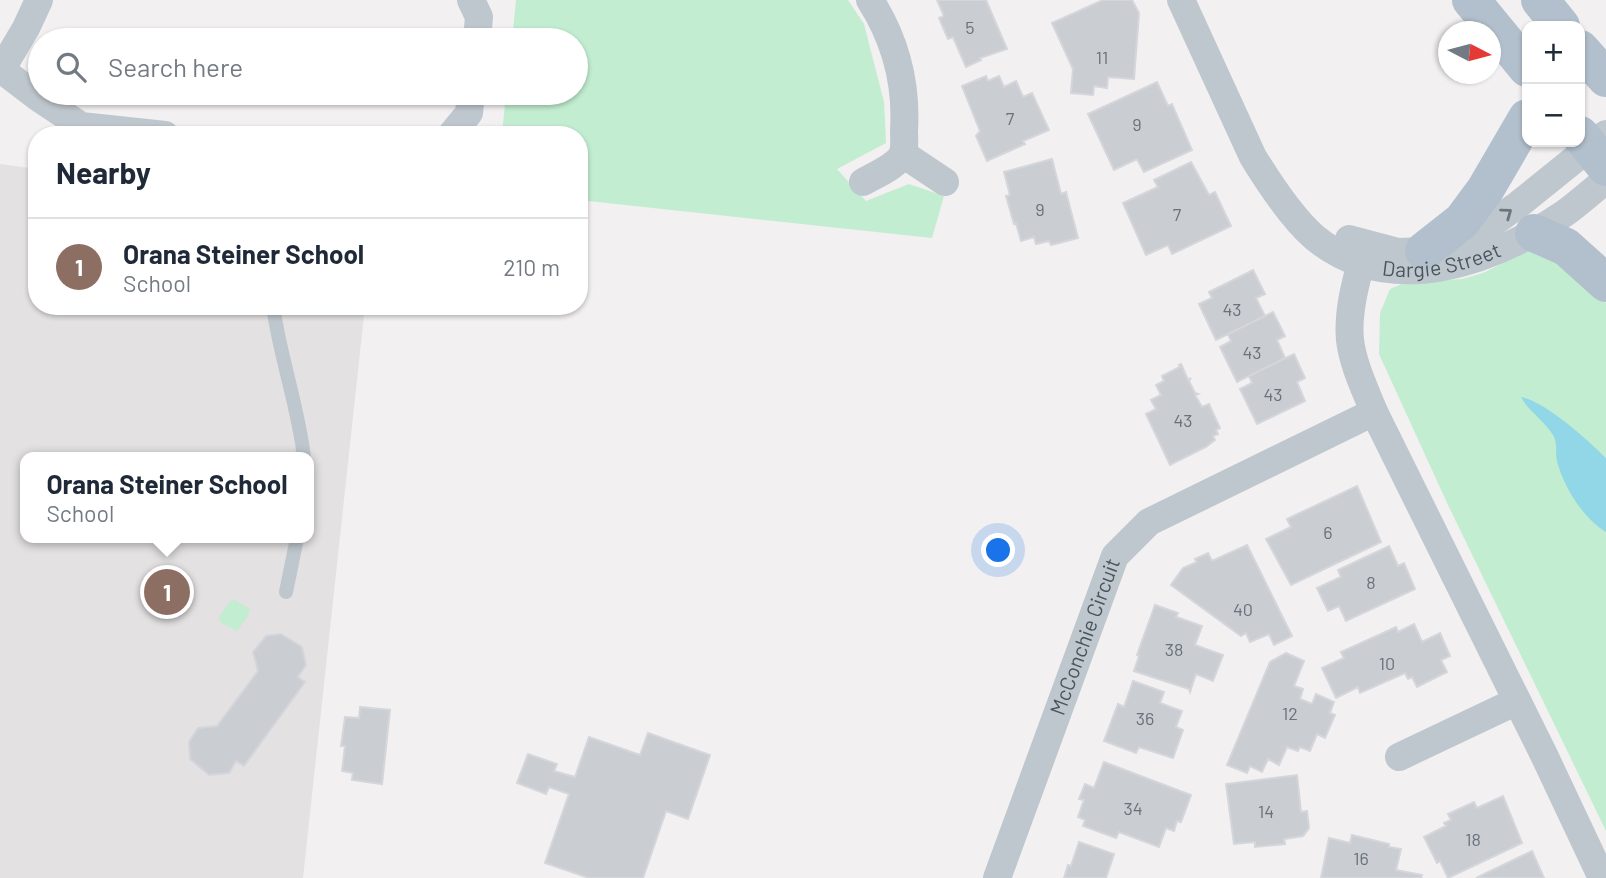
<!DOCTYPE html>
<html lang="en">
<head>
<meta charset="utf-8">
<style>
  body { margin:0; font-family:Barlow,sans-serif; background:#f6f6f7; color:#1f2937 }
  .controls { position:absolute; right:21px; top:21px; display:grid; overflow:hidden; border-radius:14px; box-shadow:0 2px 5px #0004 }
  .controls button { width:63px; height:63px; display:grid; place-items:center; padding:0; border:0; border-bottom:2px solid #e0e1e3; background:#fff; color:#1f2937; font:35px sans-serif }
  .compass { position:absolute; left:1438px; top:21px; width:63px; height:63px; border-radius:50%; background:#fff; box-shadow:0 2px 5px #0004; rotate:96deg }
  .you { position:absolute; left:999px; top:551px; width:24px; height:24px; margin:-18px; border:5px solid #fff; border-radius:50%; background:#1a73e8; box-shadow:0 0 0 10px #1a73e833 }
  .badge { display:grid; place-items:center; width:46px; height:46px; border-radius:50%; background:#7c3aed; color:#fff; font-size:23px; font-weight:700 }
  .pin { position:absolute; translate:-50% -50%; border:4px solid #fff; box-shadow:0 2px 7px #0006 }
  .popup { position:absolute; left:20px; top:452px; width:294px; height:91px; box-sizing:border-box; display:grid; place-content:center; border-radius:14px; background:#fff; filter:drop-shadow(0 2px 5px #0005); font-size:23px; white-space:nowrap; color:#747a83 }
  .popup b { font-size:26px; color:#1f2937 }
  .popup::after { content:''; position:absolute; left:50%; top:100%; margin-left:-14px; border:14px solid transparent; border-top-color:#fff }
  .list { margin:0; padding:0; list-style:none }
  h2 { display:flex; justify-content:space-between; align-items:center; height:91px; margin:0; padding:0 28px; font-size:30px }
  h2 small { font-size:23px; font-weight:400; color:#747a83 }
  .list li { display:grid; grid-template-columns:46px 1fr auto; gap:21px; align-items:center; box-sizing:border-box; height:98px; padding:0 28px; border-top:2px solid #e0e1e3 }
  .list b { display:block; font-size:26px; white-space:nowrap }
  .list p { margin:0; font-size:23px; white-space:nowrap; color:#747a83 }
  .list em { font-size:23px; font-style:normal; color:#747a83 }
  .icon { flex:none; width:38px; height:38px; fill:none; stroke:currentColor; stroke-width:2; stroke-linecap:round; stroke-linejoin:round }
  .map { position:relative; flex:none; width:1606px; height:878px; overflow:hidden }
  .search { position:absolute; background:#fff; box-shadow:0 2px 5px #0004; left:28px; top:28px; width:560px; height:77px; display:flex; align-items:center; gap:18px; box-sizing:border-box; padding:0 24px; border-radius:38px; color:#747a83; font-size:26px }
  .panel { position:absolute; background:#fff; box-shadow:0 2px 5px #0004; left:28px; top:126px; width:560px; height:189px; border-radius:28px }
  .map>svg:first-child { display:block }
</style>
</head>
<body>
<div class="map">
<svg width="1606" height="878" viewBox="0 0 1606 878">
  <rect width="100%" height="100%" fill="#f2f0f0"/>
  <path fill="#e3e1e1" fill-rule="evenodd" d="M0 164 37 169V306H365L303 878H0ZM25 457H309V538H25Z"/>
  <path fill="#c2edd1" d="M516 0H848L864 24 884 102 886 143 837 169 866 201 909 184 944 196 932 238 579 200V135H502L506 93H576V40H512Z
    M1536 247 1569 270 1606 303V831L1448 505 1379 354 1380 313 1390 289 1406 282 1462 279 1483 273Z
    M235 600 250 609 248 616 237 631 220 622 219 617 230 601Z"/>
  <path fill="#92d7e7" d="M1521 397C1545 401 1588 440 1606 458V532C1583 518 1564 488 1557 461 1555 453 1558 443 1553 435 1545 421 1529 412 1521 397Z"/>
  <path fill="#cacdd2" stroke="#d4d6db" stroke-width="2" d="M937 0H986L1007 49 980 58 981 60 966 67 953 37 948 39 939 18 944 16Z
    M1103 0H1132L1139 13 1134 79 1108 77 1107 88 1094 86 1093 95 1071 93 1073 69 1052 23Z
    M986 76 988 81 999 76 1004 87 1016 81 1023 97 1032 93 1049 130 1023 141 1025 144 987 161 976 136 980 131 962 86Z
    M1157 82 1168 106 1172 104 1192 150 1144 172 1137 159 1114 170 1088 114Z
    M1052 159 1061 194 1066 192 1078 238 1051 245 1049 241 1036 244 1034 237 1021 241 1016 223 1014 224 1006 196 1010 195 1004 172Z
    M1191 162 1209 195 1215 192 1231 226 1172 254 1168 245 1146 255 1123 203 1158 187 1154 180Z
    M1253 270 1265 294 1256 298 1265 316 1216 340 1199 304 1212 298 1209 292Z
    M1273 312 1285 336 1277 340 1285 358 1237 382 1220 347 1231 341 1228 334Z
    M1294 354 1305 378 1297 382 1305 401 1257 424 1240 389 1252 383 1249 376Z
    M1181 364 1188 380 1191 378 1189 381 1195 393 1198 394 1195 395 1202 407 1209 404 1220 428 1216 430 1218 434 1213 436 1215 440 1206 447 1170 465 1146 414 1156 409 1151 400 1161 395 1156 385 1164 381 1162 376 1180 367 1179 365Z
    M1357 486 1381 542 1291 585 1266 539 1291 527 1287 519Z
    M1247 545 1292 636 1274 645 1269 634 1250 642 1246 633 1241 636 1171 585 1183 568 1197 562 1195 559 1208 553 1212 561Z
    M1389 546 1398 566 1404 563 1415 589 1346 621 1339 606 1328 611 1317 588 1341 577 1338 570Z
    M1155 605 1178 613 1176 617 1202 626 1195 645 1223 655 1213 681 1196 674 1190 692 1189 689 1134 671 1139 656 1137 655Z
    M1414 624 1422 642 1440 633 1450 656 1441 660 1447 672 1417 687 1412 677 1408 679 1405 673 1360 693 1358 687 1336 698 1322 668 1344 658 1341 652 1396 627 1398 632Z
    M281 634 302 647 306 665 298 677 305 682 244 766 236 761 229 773 209 775 190 759 189 742 198 728 217 726 258 671 253 652 266 636Z
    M1286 653 1304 661 1294 686 1303 689 1300 699 1312 704 1316 694 1334 702 1330 713 1335 715 1325 738 1317 734 1310 751 1300 747 1298 751 1287 747 1279 765 1268 759 1262 772 1250 766 1247 773 1227 765 1270 662Z
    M1133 681 1164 692 1160 703 1182 711 1176 727 1183 730 1173 758 1139 747 1136 753 1104 741 1118 704 1124 707Z
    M360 707 390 710 382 784 352 780 353 773 342 771 345 746H341L345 717 359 718Z
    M648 733 710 755 688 819 666 811 643 878H589L545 863 569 794 549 787 546 794 517 783 528 754 557 764 554 771 575 777 589 737 640 755Z
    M1104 762 1191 795 1181 822 1177 821 1174 831 1166 828 1159 847 1119 832 1116 838 1083 826 1085 820 1078 817 1084 800 1079 799 1085 784 1094 788Z
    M1297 775 1301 812 1307 811 1309 828 1303 836 1284 839 1285 844 1255 847V842L1234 844 1226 784Z
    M1503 796 1522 843 1448 878 1440 861 1437 863 1424 837 1446 826 1444 823 1451 820 1448 814 1474 802 1477 808Z
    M1352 835 1389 844V847L1401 849 1396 870 1422 875 1421 878H1321L1329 838 1350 843Z
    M1079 842 1114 854 1106 878H1064L1068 865 1071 866Z
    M1532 851 1544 878H1476Z"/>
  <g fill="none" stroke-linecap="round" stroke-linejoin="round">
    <path stroke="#bfc7ce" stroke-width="14" d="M273 306C280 357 298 406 304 457
      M286 592 297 538"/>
    <g stroke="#bfc7ce" stroke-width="28">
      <path d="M471 0 479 17 477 40"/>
      <path id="s1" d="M1181 0 1253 157C1269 183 1291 217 1314 237 1390 300 1492 263 1565 213 1579 203 1592 191 1606 180"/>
      <path d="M2 70 36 96 81 126 165 135"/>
      <path d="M0 72 26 28 39 0"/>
      <path d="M451 135 469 113 471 93"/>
      <path d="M903 154 945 182"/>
      <path d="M863 182C875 175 898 166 903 153 905 147 904 137 904 131 907 83 895 39 870 0"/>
      <path d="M1349 239 1398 252 1424 251 1456 245 1482 231 1519 204 1606 134"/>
      <path d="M1366 244C1358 274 1347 309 1350 340 1353 365 1365 389 1374 412L1544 755 1602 878"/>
      <path d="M1399 757 1517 701"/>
      <path id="s2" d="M997 878 1115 556 1149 522 1374 412"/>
    </g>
    <path stroke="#b2c0cd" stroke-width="38" d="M1471 0 1527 68
      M1540 0 1561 26
      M1580 49 1606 78
      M1580 135 1606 167
      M1534 233 1566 247 1606 283
      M1424 251 1462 221 1485 190 1527 118"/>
  </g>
  <defs><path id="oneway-chevron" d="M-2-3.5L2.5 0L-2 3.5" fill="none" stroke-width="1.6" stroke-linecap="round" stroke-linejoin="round" transform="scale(1.75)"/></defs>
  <use stroke="#6c767e" href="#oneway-chevron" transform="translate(1507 213) rotate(-36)"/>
  <g text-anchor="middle" stroke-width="5" stroke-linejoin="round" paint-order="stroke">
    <g font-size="18" fill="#69727a">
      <text x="970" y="34">5</text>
      <text x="1102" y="64">11</text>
      <text x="1010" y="125">7</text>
      <text x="1137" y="131">9</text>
      <text x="1040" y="216">9</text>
      <text x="1177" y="221">7</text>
      <text x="1232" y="316">43</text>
      <text x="1252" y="359">43</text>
      <text x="1273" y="401">43</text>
      <text x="1183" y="427">43</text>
      <text x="1328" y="539">6</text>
      <text x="1371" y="589">8</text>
      <text x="1243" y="616">40</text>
      <text x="1174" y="656">38</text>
      <text x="1387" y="670">10</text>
      <text x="1290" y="720">12</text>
      <text x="1145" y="725">36</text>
      <text x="1133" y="815">34</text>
      <text x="1266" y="818">14</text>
      <text x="1473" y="846">18</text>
      <text x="1361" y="865">16</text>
    </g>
    <g font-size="21" fill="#49545c" stroke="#fff">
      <text dy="7" stroke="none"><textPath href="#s1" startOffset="410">Dargie Street</textPath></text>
      <text dy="7" stroke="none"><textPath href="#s2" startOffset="257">McConchie Circuit</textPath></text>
    </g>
  </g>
</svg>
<div class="controls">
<button>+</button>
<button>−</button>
</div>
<svg class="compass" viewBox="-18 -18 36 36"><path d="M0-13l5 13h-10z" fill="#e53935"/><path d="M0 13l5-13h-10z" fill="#747a83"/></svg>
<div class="you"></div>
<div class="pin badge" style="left:167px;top:592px;background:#8d6e63">1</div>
<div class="popup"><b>Orana Steiner School</b>School</div>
<div class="search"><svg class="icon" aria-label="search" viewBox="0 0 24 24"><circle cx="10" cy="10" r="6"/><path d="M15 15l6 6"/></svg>Search here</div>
<section class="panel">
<h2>Nearby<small></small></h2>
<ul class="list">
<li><span class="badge" style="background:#8d6e63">1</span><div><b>Orana Steiner School</b><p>School</p></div><em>210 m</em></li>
</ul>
</section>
</div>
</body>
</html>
